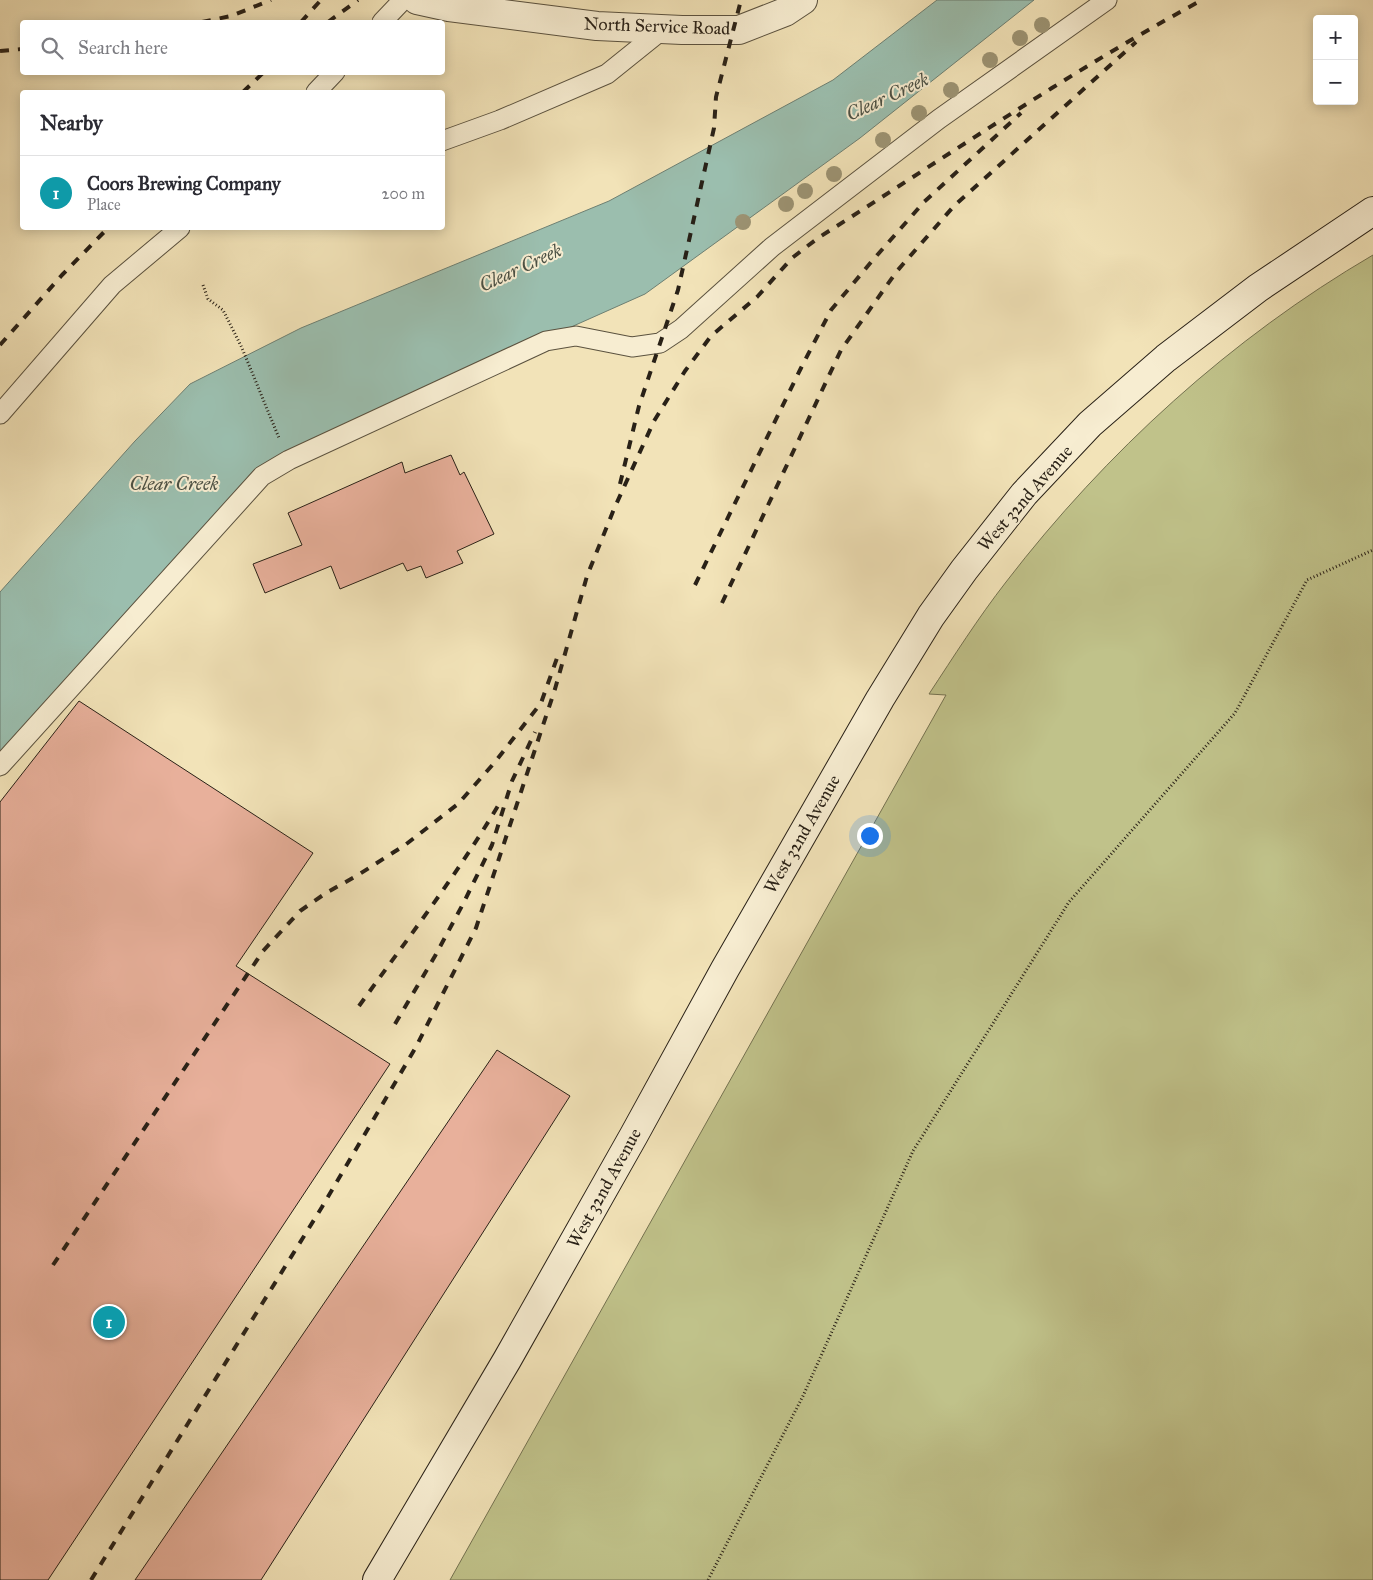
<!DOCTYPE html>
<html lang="en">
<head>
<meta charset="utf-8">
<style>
  body { margin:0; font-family:"IM FELL Great Primer",serif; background:#f7f7f7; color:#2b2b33 }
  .controls { position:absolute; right:15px; top:15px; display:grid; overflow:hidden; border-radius:5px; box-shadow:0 2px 12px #0003 }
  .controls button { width:45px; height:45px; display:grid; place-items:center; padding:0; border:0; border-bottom:1px solid #e1e1e2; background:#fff; color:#2b2b33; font:25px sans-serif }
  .you { position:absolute; left:869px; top:835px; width:18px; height:18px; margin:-12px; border:4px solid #fff; border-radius:50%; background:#1a73e8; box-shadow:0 0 0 8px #1a73e833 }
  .badge { display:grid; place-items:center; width:32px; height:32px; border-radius:50%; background:#0b8043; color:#fff; font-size:16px; font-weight:700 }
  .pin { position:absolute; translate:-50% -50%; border:2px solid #fff; box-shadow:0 1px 5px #0006 }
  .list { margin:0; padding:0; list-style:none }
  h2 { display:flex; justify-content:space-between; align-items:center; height:65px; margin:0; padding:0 20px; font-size:21px }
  h2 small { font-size:16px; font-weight:400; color:#7c7c81 }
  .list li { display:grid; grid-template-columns:32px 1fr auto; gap:15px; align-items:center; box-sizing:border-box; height:75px; padding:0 20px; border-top:1px solid #e1e1e2 }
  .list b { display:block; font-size:19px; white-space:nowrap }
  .list p { margin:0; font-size:16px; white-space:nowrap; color:#7c7c81 }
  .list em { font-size:16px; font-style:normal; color:#7c7c81 }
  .icon { flex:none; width:28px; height:28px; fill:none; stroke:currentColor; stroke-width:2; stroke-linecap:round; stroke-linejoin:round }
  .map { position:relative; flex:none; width:1373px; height:1580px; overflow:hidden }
  .search { position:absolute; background:#fff; box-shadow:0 2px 12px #0003; left:20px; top:20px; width:425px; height:55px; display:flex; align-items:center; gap:12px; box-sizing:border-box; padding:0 18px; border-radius:5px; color:#7c7c81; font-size:19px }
  .panel { position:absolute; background:#fff; box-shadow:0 2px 12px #0003; left:20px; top:90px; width:425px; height:140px; border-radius:5px }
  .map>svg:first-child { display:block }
</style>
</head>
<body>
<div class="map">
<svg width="1373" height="1580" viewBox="0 0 1373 1580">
  <rect width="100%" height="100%" fill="#f2e3b8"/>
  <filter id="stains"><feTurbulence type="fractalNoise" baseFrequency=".004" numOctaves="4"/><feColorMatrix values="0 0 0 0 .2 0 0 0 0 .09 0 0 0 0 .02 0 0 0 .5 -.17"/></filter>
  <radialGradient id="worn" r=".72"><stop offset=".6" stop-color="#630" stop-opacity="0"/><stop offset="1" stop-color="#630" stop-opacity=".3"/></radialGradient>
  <path fill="#c0c28a" stroke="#747250" d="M1373 255V1580H450L946 695 929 694C954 656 978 618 1006 582 1106 452 1231 338 1373 255Z"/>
  <path fill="#9bbeae" stroke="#6d7f72" d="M937 0H1034L860 138 645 294 273 460 0 757V592L135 441 190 384 301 328 609 201 833 80Z"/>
  <path fill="#e8b09b" stroke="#292117" d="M451 455 460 475 464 472 494 534 457 551 463 563 426 578 421 566 407 571 403 563 340 589 331 566 265 593 253 564 302 545 288 513 402 462 405 473Z
    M79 701 313 853 236 966 390 1064 48 1580H0V802Z
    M497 1050 570 1096 261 1580H135Z"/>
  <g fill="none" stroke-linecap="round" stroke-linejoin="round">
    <defs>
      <path id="lane" d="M382 22 403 0
        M316 92 335 72
        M442 141 500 120 607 74 663 29
        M0 414 112 285 180 228
        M0 766 262 476 289 460 546 341 576 336 632 347 660 343 681 329 772 247 939 119 1107 0"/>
      <path id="street" d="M417 0 449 7 597 26 682 30H739L785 12 803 0"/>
      <path id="secondary" d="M377 1580 507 1360 634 1135 725 969 880 699 931 616 964 570 1024 494 1090 424 1166 358 1258 288 1373 211"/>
    </defs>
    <use href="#lane" stroke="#5b523f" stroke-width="21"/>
    <use href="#street" stroke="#5b523f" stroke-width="30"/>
    <use href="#secondary" stroke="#292117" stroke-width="30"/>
    <path stroke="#292117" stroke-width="3" stroke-dasharray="1 2.5" stroke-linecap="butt" d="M203 285 208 299 223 310 242 348 279 438
      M708 1580 803 1396 913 1151 1069 902 1235 713 1307 580 1373 550"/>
    <use href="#lane" stroke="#f7edd1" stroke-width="19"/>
    <use href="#street" stroke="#f7edd1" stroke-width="28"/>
    <use href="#secondary" stroke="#f7edd1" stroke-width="28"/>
    <path stroke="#292117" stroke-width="4" stroke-dasharray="9 9" stroke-linecap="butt" d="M202 22 231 16 271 0
      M301 22 321 0
      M328 22 358 0
      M0 51 22 49
      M243 92 264 72
      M0 345 62 275 108 228
      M620 484 639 406 678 290 714 128 716 97 741 0
      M695 585 801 368 831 310 872 261 924 202 1021 113
      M722 603 841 350 897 271 954 206 1136 42
      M359 1006C408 938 460 871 502 799
      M395 1024 435 956 463 904 492 845 512 781 535 732
      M53 1265 263 951 300 911 326 893 358 875 405 845 458 804 495 762 541 703 557 658
      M91 1580 322 1207 416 1047 476 928 555 689 587 576 614 509 654 421 685 371 711 336 757 297 792 258 818 238C946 157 1069 72 1202 0"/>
  </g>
  <g fill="#9c9373">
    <circle cx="1042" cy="25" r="8"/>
    <circle cx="1020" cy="38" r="8"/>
    <circle cx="990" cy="60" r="8"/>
    <circle cx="951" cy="90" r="8"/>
    <circle cx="919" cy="113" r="8"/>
    <circle cx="883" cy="140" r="8"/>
    <circle cx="834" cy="174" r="8"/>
    <circle cx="805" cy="191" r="8"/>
    <circle cx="786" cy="204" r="8"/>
    <circle cx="743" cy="222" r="8"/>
  </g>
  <g text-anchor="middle" stroke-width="4" stroke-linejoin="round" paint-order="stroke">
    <g font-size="18" fill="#292117" stroke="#f7edd1">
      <text transform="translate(657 26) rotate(2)" y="6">North Service Road</text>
      <text transform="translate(1025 498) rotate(-49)" y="6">West 32nd Avenue</text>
      <text transform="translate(802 834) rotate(-60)" y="6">West 32nd Avenue</text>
      <text transform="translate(604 1188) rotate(-61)" y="6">West 32nd Avenue</text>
    </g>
    <g font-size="19" font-style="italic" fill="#4b5044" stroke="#f7edd1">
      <text transform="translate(887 96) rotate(-25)" y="7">Clear Creek</text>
      <text transform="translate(520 267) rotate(-25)" y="7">Clear Creek</text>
      <text x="174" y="490">Clear Creek</text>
    </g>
  </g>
  <rect width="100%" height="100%" filter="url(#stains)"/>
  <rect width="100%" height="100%" fill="url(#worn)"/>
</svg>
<div class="controls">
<button>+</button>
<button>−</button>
</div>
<div class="you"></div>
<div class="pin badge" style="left:109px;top:1322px;background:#0f9aa8">1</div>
<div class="search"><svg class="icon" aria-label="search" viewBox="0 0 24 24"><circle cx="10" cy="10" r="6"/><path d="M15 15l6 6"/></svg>Search here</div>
<section class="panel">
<h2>Nearby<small></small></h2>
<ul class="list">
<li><span class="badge" style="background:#0f9aa8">1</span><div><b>Coors Brewing Company</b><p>Place</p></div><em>200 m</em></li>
</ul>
</section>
</div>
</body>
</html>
